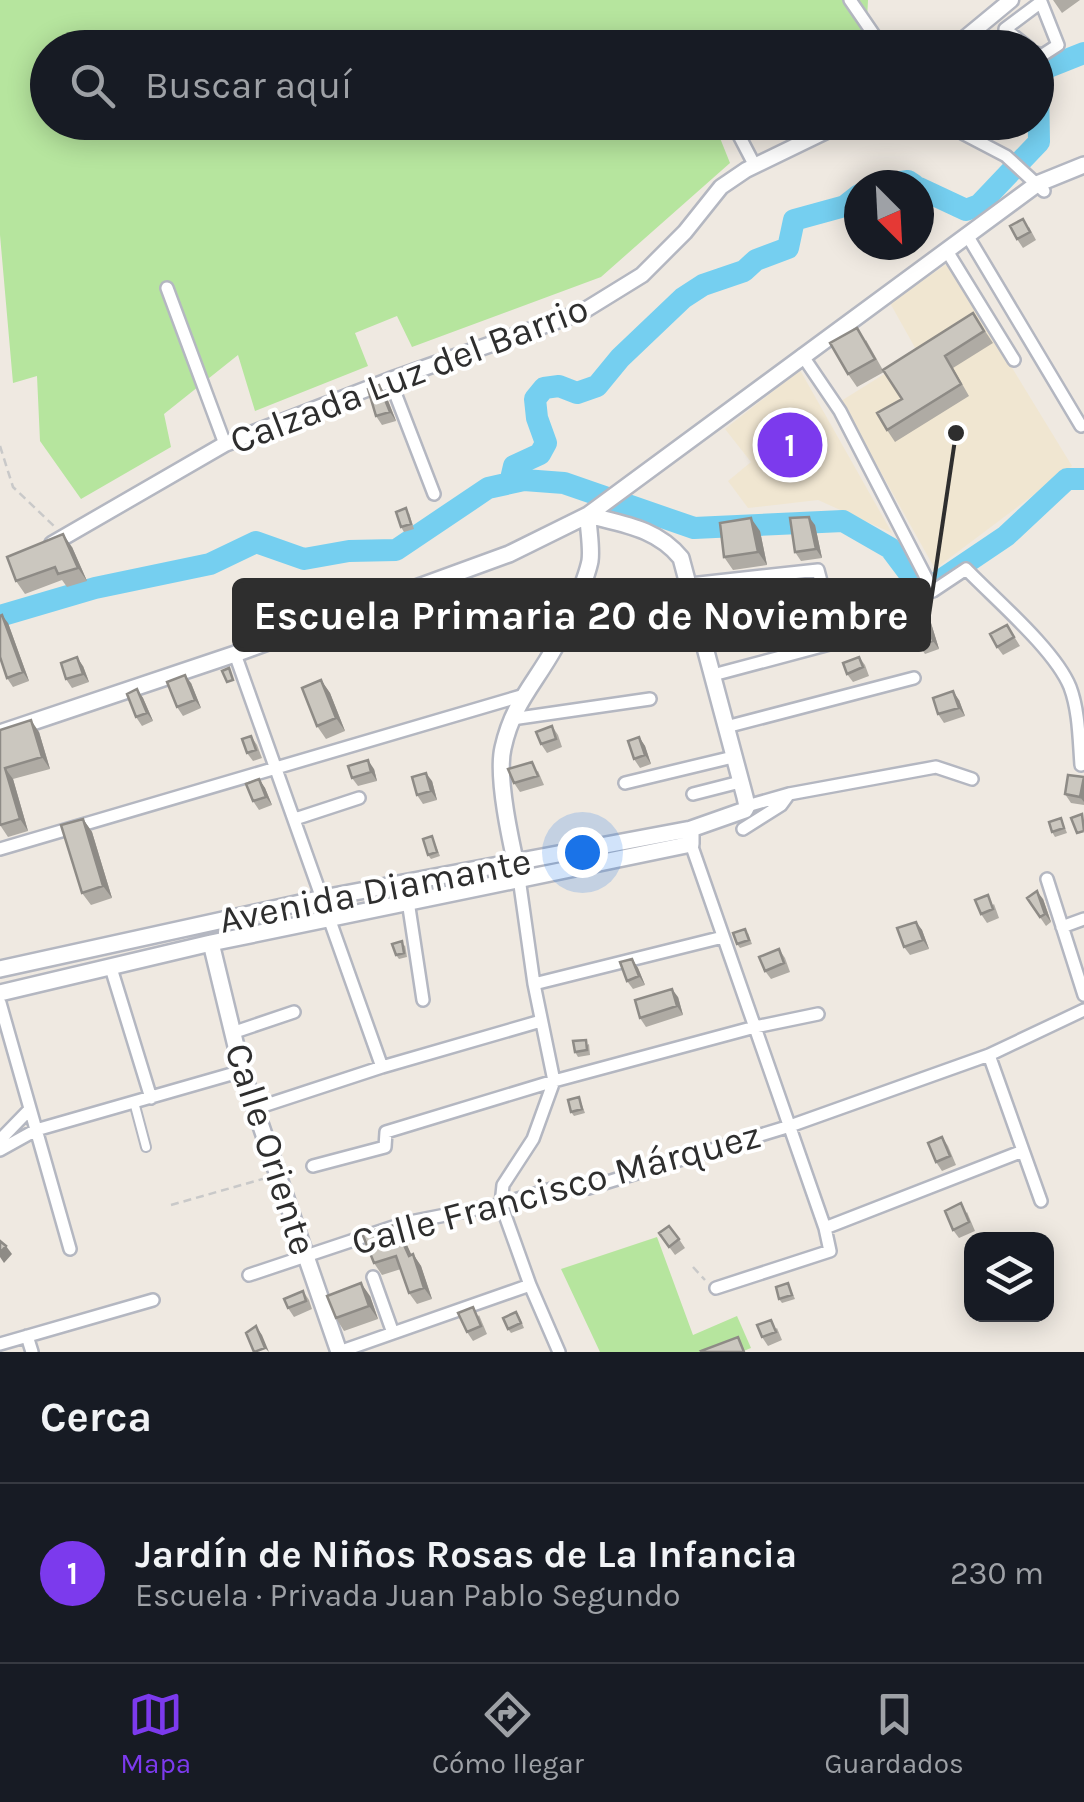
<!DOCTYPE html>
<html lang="es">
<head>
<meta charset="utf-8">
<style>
  body { margin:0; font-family:Karla,sans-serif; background:#242831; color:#f1f3f6 }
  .controls { position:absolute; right:30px; bottom:30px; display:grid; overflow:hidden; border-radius:20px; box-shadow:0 5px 25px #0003 }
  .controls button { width:90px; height:90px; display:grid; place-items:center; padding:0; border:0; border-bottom:2px solid #363941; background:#171b24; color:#f1f3f6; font:50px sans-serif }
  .compass { position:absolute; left:844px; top:170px; width:90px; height:90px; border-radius:50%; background:#171b24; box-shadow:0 5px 25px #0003; rotate:156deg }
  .you { position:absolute; left:582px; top:852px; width:35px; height:35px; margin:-25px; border:8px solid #fff; border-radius:50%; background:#1a73e8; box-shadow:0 0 0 15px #1a73e833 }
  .badge { display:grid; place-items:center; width:65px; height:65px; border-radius:50%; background:#7c3aed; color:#fff; font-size:32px; font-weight:700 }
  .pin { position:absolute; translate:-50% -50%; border:5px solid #fff; box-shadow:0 2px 10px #0006 }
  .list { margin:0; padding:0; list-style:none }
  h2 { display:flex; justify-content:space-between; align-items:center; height:130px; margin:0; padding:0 40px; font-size:42px }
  h2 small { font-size:32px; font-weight:400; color:#9ea1a6 }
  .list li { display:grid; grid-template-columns:65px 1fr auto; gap:30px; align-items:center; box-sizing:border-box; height:180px; padding:0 40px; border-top:2px solid #363941 }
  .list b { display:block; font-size:38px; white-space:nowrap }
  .list p { margin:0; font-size:32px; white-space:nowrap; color:#9ea1a6 }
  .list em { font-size:32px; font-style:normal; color:#9ea1a6 }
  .icon { flex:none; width:55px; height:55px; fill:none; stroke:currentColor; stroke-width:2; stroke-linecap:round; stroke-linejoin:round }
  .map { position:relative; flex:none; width:1084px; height:1352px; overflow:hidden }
  .search { position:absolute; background:#171b24; box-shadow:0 5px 25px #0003; left:30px; right:30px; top:30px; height:110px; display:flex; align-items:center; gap:25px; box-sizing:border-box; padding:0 35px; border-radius:55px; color:#9ea1a6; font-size:38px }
  .sheet { height:310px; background:#171b24 }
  nav { display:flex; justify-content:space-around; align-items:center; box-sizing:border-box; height:140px; border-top:2px solid #363941; background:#171b24; font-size:28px; color:#9ea1a6 }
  nav a { display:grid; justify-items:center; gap:5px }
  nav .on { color:#7c3aed }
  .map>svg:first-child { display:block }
</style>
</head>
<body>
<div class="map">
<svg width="1084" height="1352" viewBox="0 0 1084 1352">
  <rect width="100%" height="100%" fill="#efe9e1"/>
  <path fill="#f0e6d1" d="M948 263 1072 466 935 569 841 401 918 353 890 303Z
    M800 370 892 533 818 500 748 508 728 481 751 462 725 429Z"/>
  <path fill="#b6e59e" d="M0 0H868L867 20 883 47 48 48V122L714 123 730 163 601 277 412 347 397 316 355 333 368 366 255 411 238 355 164 414 171 447 81 499 40 441 37 376 13 383 0 235Z
    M657 1237 693 1335 737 1316 751 1348 741 1352H600L561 1269Z"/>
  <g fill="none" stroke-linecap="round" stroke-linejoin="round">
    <path stroke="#75cff0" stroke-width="22" d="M881 185 908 181 914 185
      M919 188 966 210 979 205 1039 142 1038 82 1046 68 1084 53
      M510 483 514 466 540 454 546 443 537 418 535 399 544 388 559 386 577 393 597 386 620 358 683 298 703 285 744 271 756 260 788 248 794 220 845 206 859 195
      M0 616 95 588 210 564 256 542 304 559 349 551 396 550 488 488 524 480 564 483 694 528 843 521 890 548 923 592 1006 536 1067 479H1084"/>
    <defs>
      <path id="pedestrian" d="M134 1102 146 1147"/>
      <path id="minor" d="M850 0 883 48
        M1029 48 1005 29 1041 2 1058 45 1041 56 1036 53
        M732 122 755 166
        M941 122 1006 156 1044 191
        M967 235 1081 426
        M947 251 1014 360
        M167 288 225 444
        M802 355 840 411 933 591 966 569C996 600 1055 650 1070 687 1079 711 1079 739 1081 765
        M390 380 434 494
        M690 584 818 570 837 642
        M235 654 382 1067
        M713 675 837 642 883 626
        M512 719 650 699
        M726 727 914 678
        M625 783 733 757
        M693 794 740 782
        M747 806 789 794 936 767 972 779
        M295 819 359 798
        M743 829 781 805 789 794
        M691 844 825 1228 830 1251 716 1288
        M0 849 521 696
        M519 878 534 984 554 1081 533 1139 503 1185 501 1204 530 1285 559 1352
        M1047 879 1084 995
        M408 901 423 1000
        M1062 927 1084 919
        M111 968 151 1098
        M534 984 723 937
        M0 1003 70 1249
        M232 1033 294 1012
        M989 1055 1041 1201
        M254 1109 382 1067 541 1021
        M0 1140 29 1110
        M0 1150 36 1130 242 1071
        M313 1166 385 1147 386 1132 554 1081 755 1027 818 1014
        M825 1228 1023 1151
        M249 1275 405 1223 501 1204 552 1189 588 1188 790 1126 989 1055 1084 1010
        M373 1277 393 1333
        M27 1336 32 1352
        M0 1344 153 1300
        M339 1352 530 1285"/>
      <path id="tertiary" d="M953 48 1011 0
        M52 544 225 444 390 380 582 312 642 275 685 232 721 187 746 170 845 122"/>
      <path id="secondary" d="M0 733 235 654 509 554 588 515 1037 184 1084 165
        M211 943 242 1071 339 1352
        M0 969 323 898 691 829 745 810 747 806 745 797 681 558C657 528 622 524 588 515 588 529 592 547 590 561 586 581 565 629 555 647 534 685 513 703 503 748 496 778 512 847 519 878
        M0 993 211 943 691 844V829"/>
    </defs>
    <use href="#pedestrian" stroke="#b4b7c1" stroke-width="12"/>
    <use href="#minor" stroke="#b4b7c1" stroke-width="16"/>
    <use href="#tertiary" stroke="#b4b7c1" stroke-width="19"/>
    <use href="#secondary" stroke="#b4b7c1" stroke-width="20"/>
    <path stroke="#c9c9c9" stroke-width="2.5" stroke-dasharray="8 5" stroke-linecap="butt" d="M0 446 13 487 55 527
      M171 1205 266 1178
      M693 1267 705 1280"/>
    <use href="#pedestrian" stroke="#fff" stroke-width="8"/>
    <use href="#minor" stroke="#fff" stroke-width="11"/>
    <use href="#tertiary" stroke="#fff" stroke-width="14"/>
    <use href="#secondary" stroke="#fff" stroke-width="15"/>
  </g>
  <path fill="#afaba4" d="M1053 0H1080L1062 13Z
    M1029 227 1036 240 1023 248 1017 239Z
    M973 313 993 343 953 368 969 396 895 442 887 430 902 399Z
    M866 340 884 372 857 387 848 374Z
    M385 393 396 421 382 425 376 416Z
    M409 513 414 529 404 532 401 527Z
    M815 525 822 558 801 561 795 552Z
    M760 531 767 565 733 570 724 557Z
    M72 547 87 581 67 587 62 580 25 594 16 581Z
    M414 603 421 619 411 623 408 619Z
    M925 614 931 623 939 649 925 654 919 645Z
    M8 623 29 681 13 687 7 678Z
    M1007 625 1020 646 1003 655 997 647Z
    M859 657 865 665 869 676 853 682 847 674Z
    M83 666 89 682 72 688 66 679Z
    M321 680 330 693 345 731 326 739 317 726Z
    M191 683 201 708 183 716 177 707Z
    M137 689 143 698 153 721 142 726 136 717Z
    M959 700 965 716 944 723 938 714Z
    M552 726 558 735 562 747 547 753 541 744Z
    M0 730 39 732 50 769 13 779 28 831 8 837 0 825Z
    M251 736 257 745 262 758 253 761 247 753Z
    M639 737 645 746 651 764 640 768 634 759Z
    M374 769 377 781 358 786 352 778Z
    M538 771 544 785 520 792 514 783Z
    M1084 778V805L1071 803 1065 794Z
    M259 779 265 788 272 805 259 810 253 801Z
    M432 781 437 800 423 804 417 795Z
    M1061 818 1067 833 1055 837 1052 832Z
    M83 819 92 832 112 898 91 905 82 893Z
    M432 836 440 856 431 859 428 855Z
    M1027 898 1043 899 1051 922 1046 926Z
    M994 904 999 918 987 923 981 914Z
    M916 922 922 930 929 949 910 955 904 947Z
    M748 933 752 944 740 948 737 944Z
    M405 945 407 957 399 959 396 955Z
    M779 949 785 958 790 972 771 979 765 971Z
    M632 959 638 968 645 985 633 989 627 981Z
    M678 997 683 1015 646 1027 640 1018Z
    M589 1044 590 1055 578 1057 575 1052Z
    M579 1097 585 1113 574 1116 571 1112Z
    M942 1137 948 1146 956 1165 942 1171 936 1162Z
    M967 1212 975 1231 959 1238 953 1230Z
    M395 1225 403 1236 411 1255 413 1254 421 1266 432 1299 417 1304 409 1293 401 1269 382 1275 374 1263Z
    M659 1233 679 1239 685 1248 675 1255Z
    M788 1283 795 1299 782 1303 779 1299Z
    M303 1291 309 1300 312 1309 294 1317 288 1308Z
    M370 1296 378 1319 344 1331 336 1318Z
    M479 1315 487 1334 473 1341 467 1332Z
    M519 1316 524 1328 511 1333 508 1329Z
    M777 1328 782 1340 768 1346 762 1337Z"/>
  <path fill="#8e8b86" d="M379 385 385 393 396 421 390 412Z
    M809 517 815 525 822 558 816 549Z
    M751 518 760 531 767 565 758 552Z
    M63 534 72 547 87 581 78 568Z
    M925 614 931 623 939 649 933 641Z
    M2 615 8 623 29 681 23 672Z
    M77 657 83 666 89 682 83 674Z
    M185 675 191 683 201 708 195 700Z
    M321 680 330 693 345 731 336 718Z
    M137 689 143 698 153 721 147 713Z
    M953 691 959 700 965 716 959 708Z
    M31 720 39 732 50 769 42 757Z
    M639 737 645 746 651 764 645 755Z
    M368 760 374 769 377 781 371 772Z
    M5 768 13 779 28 831 20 819Z
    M426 773 432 781 437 800 431 791Z
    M1084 778V802L1080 797Z
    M259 779 265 788 272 805 266 797Z
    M83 819 92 832 112 898 103 886Z
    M1037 891 1043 899 1051 922 1045 914Z
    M916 922 922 930 929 949 923 940Z
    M632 959 638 968 645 985 639 976Z
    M672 989 678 997 683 1015 677 1006Z
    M395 1225 403 1236 417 1267 409 1256Z
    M6 1246 12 1254 4 1263 0 1257V1253Z
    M413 1254 421 1266 432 1299 424 1288Z
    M361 1283 370 1296 378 1319 369 1306Z
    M256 1326 262 1335 269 1352 265 1348Z"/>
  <path fill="#cbc7bf" stroke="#8e8b86" stroke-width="2.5" d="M1023 219 1030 232 1017 239 1010 226Z
    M973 313 984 331 945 356 961 384 887 430 877 413 902 399 883 370Z
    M857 328 875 359 848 374 830 343Z
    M379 385 390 412 376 416 368 389Z
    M406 508 411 524 401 527 396 512Z
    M809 517 816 549 795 552 790 518Z
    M751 518 758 552 724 557 720 523Z
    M63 534 78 568 58 574 55 567 16 581 7 557Z
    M925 614 933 641 919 645 911 619Z
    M2 615 23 672 7 678 0 657V616Z
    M1007 625 1014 637 997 647 990 634Z
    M77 657 83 674 66 679 61 663Z
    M859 657 863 667 847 674 843 663Z
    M229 668 233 680 227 682 222 671Z
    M185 675 195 700 177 707 167 682Z
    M321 680 336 718 317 726 302 688Z
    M137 689 147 713 136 717 127 694Z
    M953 691 959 708 938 714 933 698Z
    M31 720 42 757 5 768 20 819 0 825V730Z
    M552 726 556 739 541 744 536 732Z
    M251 736 256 750 247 753 242 739Z
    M639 737 645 755 634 759 628 741Z
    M368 760 371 772 352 778 348 766Z
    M532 762 538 776 514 783 508 769Z
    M426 773 431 791 417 795 412 777Z
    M1068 775 1084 777 1080 797 1065 794Z
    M259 779 266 797 253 801 246 784Z
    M1082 814 1084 831 1077 833 1071 818Z
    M1061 818 1064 828 1052 832 1049 822Z
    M83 819 103 886 82 893 61 825Z
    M432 836 437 852 428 855 423 839Z
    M1037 891 1045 914 1040 917 1027 898Z
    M988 895 993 909 981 914 975 900Z
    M916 922 923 940 904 947 897 928Z
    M745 929 749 940 737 944 733 933Z
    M402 941 404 953 396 955 392 944Z
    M779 949 784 963 765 971 759 957Z
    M632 959 639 976 627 981 620 962Z
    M672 989 677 1006 640 1018 635 1000Z
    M586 1040 587 1050 575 1052 573 1041Z
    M579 1097 582 1109 571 1112 568 1100Z
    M942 1137 950 1156 936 1162 928 1143Z
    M961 1203 969 1222 953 1230 945 1211Z
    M395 1225 409 1256 413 1254 424 1288 409 1293 396 1256 374 1263 362 1233Z
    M669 1226 679 1239 669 1247 659 1233Z
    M0 1241 6 1246 0 1253Z
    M361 1283 369 1306 336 1318 327 1296Z
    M788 1283 792 1295 779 1299 776 1287Z
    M303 1291 306 1301 288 1308 284 1299Z
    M473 1307 481 1326 467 1332 458 1313Z
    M516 1312 521 1323 508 1329 503 1318Z
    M771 1320 776 1332 762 1337 757 1325Z
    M256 1326 265 1348 254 1352 246 1333Z
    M738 1337 744 1352H702L701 1351Z"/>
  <g text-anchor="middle" stroke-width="8" stroke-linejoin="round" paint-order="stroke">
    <g font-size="38" fill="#2e2e2e" stroke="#fff">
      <text transform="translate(409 374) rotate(-21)" y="13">Calzada Luz del Barrio</text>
      <text transform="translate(375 890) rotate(-11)" y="13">Avenida Diamante</text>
      <text transform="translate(271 1149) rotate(72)" y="13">Calle Oriente</text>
      <text transform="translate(556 1188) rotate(-15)" y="13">Calle Francisco Márquez</text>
    </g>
  </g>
  <path fill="none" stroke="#2e2e2e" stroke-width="4" d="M956 433L929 615"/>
  <circle fill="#2e2e2e" stroke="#fff" stroke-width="4" cx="956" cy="433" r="10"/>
  <rect fill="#2e2e2e" stroke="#2e2e2e" stroke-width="4" x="234" y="580" width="695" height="70" rx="10"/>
  <g font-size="40" text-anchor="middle" font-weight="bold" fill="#fff">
    <text x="581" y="629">Escuela Primaria 20 de Noviembre</text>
  </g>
</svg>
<div class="controls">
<button><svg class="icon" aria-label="layers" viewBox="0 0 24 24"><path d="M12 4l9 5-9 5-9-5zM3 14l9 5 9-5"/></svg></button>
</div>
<svg class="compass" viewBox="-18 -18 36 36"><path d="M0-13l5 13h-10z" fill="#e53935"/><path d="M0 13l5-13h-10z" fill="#9ea1a6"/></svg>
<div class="you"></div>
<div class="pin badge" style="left:790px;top:445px">1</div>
<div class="search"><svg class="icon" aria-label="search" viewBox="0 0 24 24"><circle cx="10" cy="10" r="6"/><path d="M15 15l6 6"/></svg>Buscar aquí</div>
</div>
<section class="sheet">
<h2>Cerca<small></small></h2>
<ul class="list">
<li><span class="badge">1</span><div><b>Jardín de Niños Rosas de La Infancia</b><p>Escuela · Privada Juan Pablo Segundo</p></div><em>230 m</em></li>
</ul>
</section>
<nav>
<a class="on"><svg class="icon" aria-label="map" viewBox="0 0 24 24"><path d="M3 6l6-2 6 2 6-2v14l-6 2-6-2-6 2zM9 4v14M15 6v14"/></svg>Mapa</a>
<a><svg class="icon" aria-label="directions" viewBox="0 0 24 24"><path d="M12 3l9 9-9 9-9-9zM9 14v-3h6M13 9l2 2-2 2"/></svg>Cómo llegar</a>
<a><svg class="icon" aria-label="saved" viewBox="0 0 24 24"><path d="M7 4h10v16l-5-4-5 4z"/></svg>Guardados</a>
</nav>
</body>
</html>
